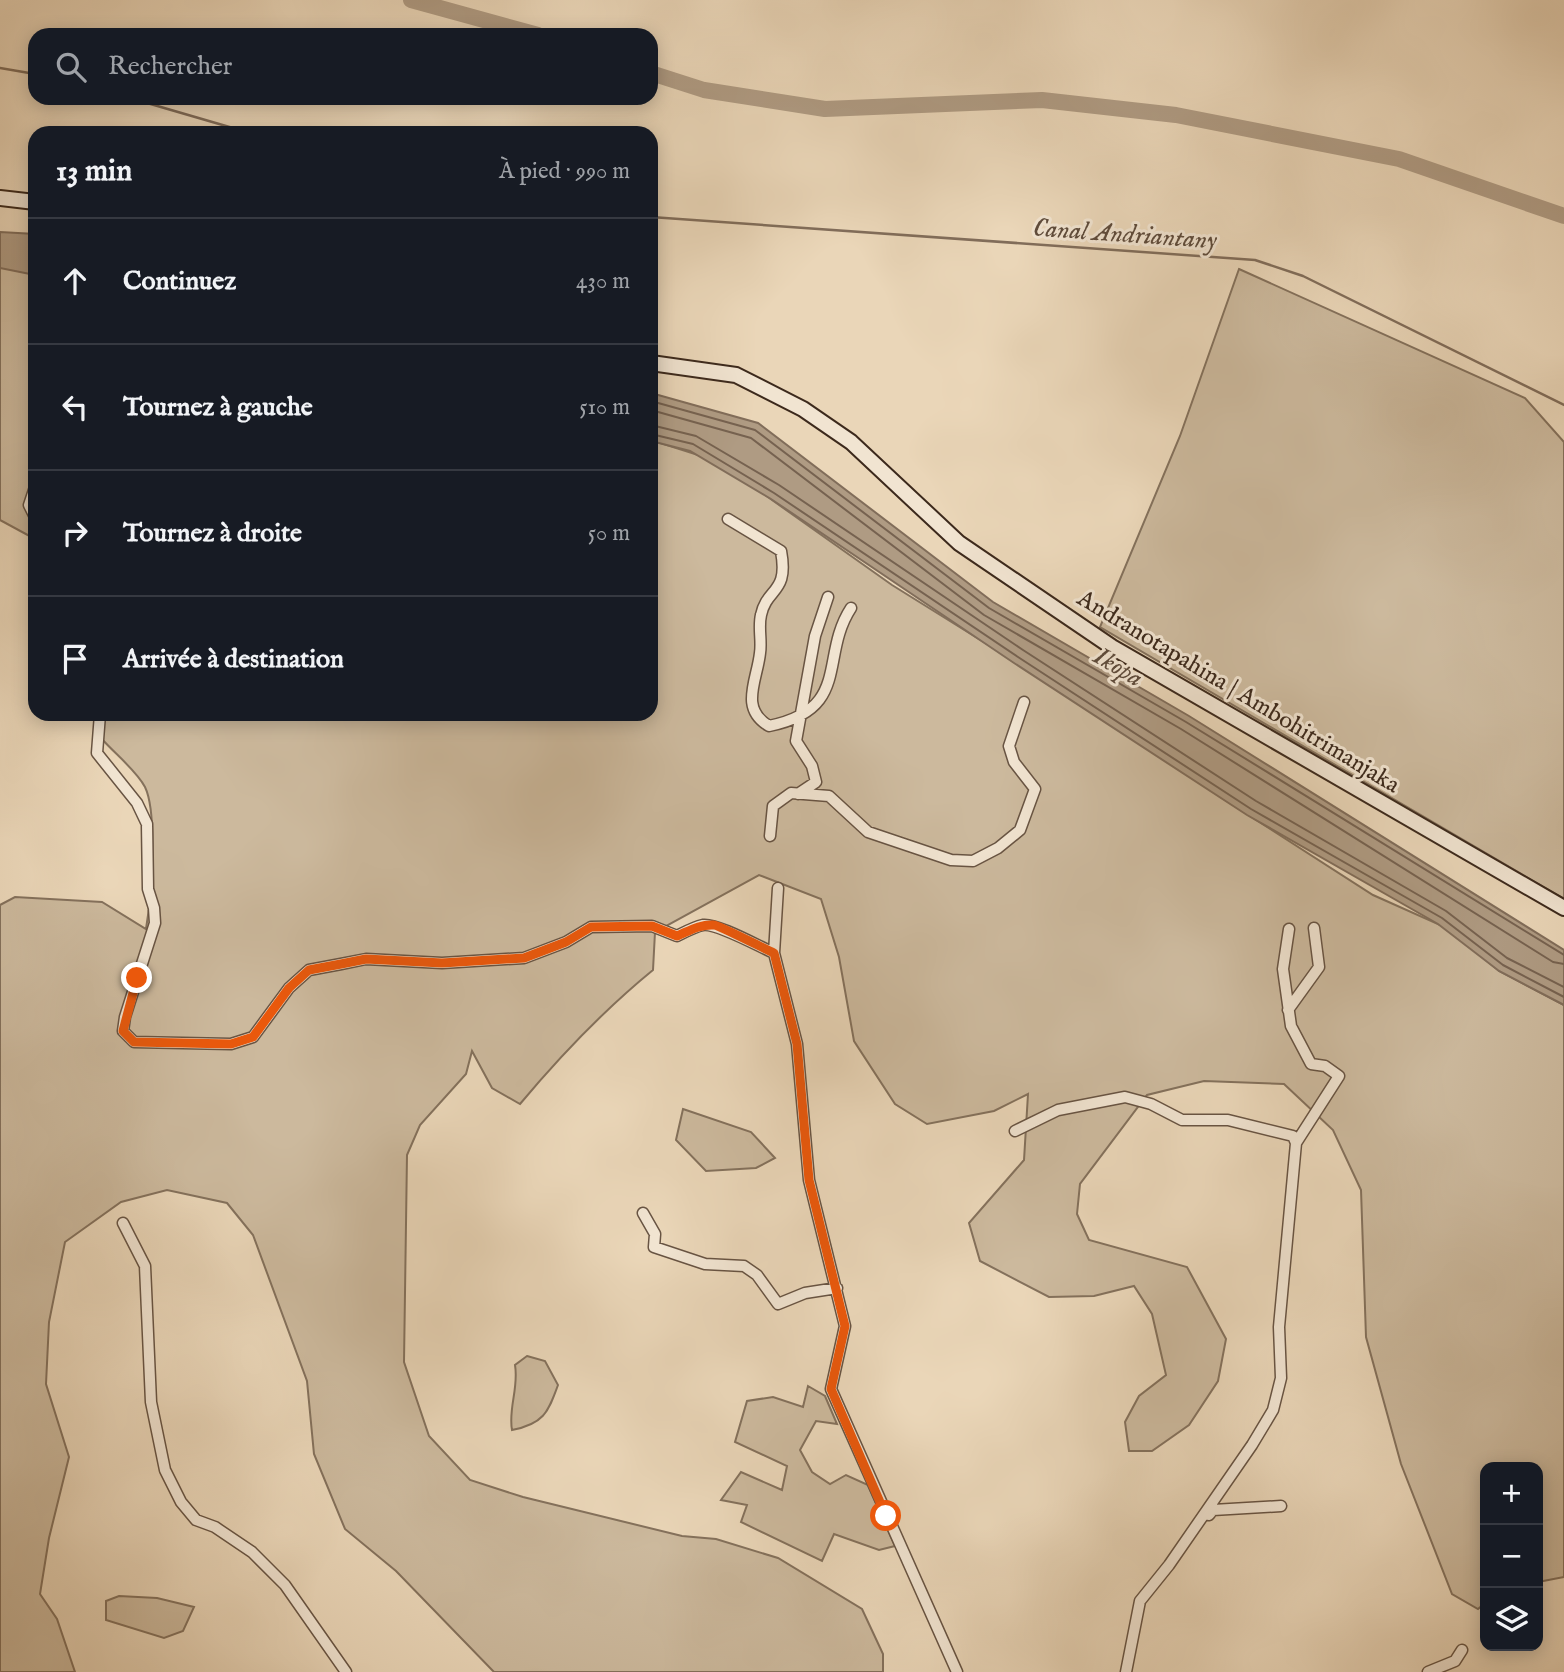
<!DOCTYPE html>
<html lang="fr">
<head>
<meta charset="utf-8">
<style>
  body { margin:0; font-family:"IM FELL English",serif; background:#20242c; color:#f1f3f6 }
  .controls { position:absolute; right:21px; bottom:21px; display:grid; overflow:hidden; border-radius:14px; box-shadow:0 4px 18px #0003 }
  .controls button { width:63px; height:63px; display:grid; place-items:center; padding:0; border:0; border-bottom:2px solid #363941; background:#171b24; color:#f1f3f6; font:35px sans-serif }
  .stop { position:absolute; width:21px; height:21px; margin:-16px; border:5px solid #ea580c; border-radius:50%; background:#fff }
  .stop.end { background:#ea580c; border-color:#fff; box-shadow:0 2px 7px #0008 }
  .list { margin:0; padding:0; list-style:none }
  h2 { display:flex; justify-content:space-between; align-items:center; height:91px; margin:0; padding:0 28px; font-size:30px }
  h2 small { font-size:23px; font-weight:400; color:#9ea1a6 }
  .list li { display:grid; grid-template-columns:46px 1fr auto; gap:21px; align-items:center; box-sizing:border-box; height:126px; padding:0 28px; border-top:2px solid #363941 }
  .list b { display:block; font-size:26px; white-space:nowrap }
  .list em { font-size:23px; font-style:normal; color:#9ea1a6 }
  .icon { flex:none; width:38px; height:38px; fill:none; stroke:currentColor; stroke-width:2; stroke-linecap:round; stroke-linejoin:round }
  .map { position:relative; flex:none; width:1564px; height:1672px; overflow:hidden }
  .search { position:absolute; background:#171b24; box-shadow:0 4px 18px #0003; left:28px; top:28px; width:630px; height:77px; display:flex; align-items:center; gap:18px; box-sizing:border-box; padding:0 24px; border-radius:21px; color:#9ea1a6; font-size:26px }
  .panel { position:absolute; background:#171b24; box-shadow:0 4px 18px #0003; left:28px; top:126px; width:630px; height:595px; border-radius:21px }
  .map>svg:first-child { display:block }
</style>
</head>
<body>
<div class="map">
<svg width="1564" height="1672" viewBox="0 0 1564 1672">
  <rect width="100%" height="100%" fill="#ead6b8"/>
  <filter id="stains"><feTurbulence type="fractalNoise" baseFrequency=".00286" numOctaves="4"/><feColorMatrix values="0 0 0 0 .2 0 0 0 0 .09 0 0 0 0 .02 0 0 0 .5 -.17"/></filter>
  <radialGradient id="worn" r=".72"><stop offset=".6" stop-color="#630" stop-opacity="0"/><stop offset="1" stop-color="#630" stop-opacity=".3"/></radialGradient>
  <path fill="#ccb99d" stroke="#84715c" stroke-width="2" d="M0 267 35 273V539L0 520Z
    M1239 269 1525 398 1564 442V899L1100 627 1180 436Z
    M651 440 717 461 892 585 1146 743 1222 798 1373 895 1447 928 1499 971 1564 1005V1577L1538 1582V1467H1485V1603L1478 1609 1452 1594 1401 1464 1366 1337 1361 1190 1333 1130 1284 1084 1204 1081 1147 1095 1080 1184 1077 1214 1089 1240 1187 1267 1226 1339 1218 1381 1189 1425 1152 1451H1129L1125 1422 1139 1396 1166 1375 1152 1314 1134 1286 1094 1296 1049 1297 980 1261 969 1223 1024 1160 1028 1094 994 1111 927 1124 895 1104 854 1041 839 957 821 899 759 875 655 932 653 970C604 1010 561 1055 520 1104L492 1088 472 1051 466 1074 420 1125 407 1155 404 1362 429 1436 470 1480 523 1497 682 1536 716 1539 778 1558 862 1609 883 1654V1672H494L396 1571 345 1529 314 1454 307 1381 253 1235 227 1203 167 1190 121 1202 65 1242 49 1322 46 1384 69 1457 49 1538 40 1594 57 1619 75 1672H0V905L15 897 102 902 146 929C151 899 158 814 145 787 136 770 114 753 101 738L105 714H651Z
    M683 1109 751 1132 775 1158 756 1168 706 1171 676 1140Z
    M527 1356 545 1361 558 1385C548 1413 543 1424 512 1430 508 1408 519 1388 515 1365Z
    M808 1386 825 1396 837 1424 816 1421 800 1450 812 1472 830 1484 846 1475 868 1485 895 1546 879 1550 834 1534 822 1561 741 1522 747 1505 721 1500 741 1472 782 1490 787 1466 735 1442 747 1401 773 1397 803 1407Z
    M119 1596 157 1598 194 1607 183 1631 164 1638 106 1620V1601Z"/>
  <path fill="#af9b83" stroke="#816d5a" stroke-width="2" d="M0 232 35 234V275L0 268Z
    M651 393 758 423 993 602 1189 716 1564 950V1005L1499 971 1438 924 1247 815 1014 663 771 499 690 451 651 441Z"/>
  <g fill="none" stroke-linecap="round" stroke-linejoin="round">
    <path stroke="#766250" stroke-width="2" d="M651 401 755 430 989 608 1186 722 1564 955
      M651 410 751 438 984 615 1181 729 1553 962 1564 964
      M651 425 696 436 779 485 1023 650 1256 801 1446 911 1507 958 1564 987
      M651 434 693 444 774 493 1018 657 1251 809 1442 918 1503 965 1564 997"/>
    <path stroke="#816d5a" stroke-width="2.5" d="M0 68 35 74
      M130 98 250 133
      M651 217 1255 260 1303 276 1564 405"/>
    <path stroke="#af9b83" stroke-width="16" d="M411 0 538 35
      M651 73 704 90 825 109 1042 100 1176 115 1399 159 1564 216"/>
    <defs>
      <path id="minor" d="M35 487 29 505 35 517
        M728 519 781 551C789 594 767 587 761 615 758 627 762 641 760 653 757 681 739 708 769 726 852 709 819 657 851 608
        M100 714 97 753 137 803 147 824 148 889 154 908 155 923 125 1017 123 1031 134 1042 231 1044 253 1037 289 988 309 970 341 964 366 959 442 963 524 958 566 942 591 927 652 926 677 936C685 932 694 927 703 925 717 923 758 946 774 953
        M798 794 816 782 812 766 796 741 815 636 828 597
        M770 836 773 806 791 793 829 796 868 832 951 860 973 861 998 848 1020 830 1035 789 1014 762 1009 746 1024 702
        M778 888 774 953 797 1044 809 1180 845 1326 831 1389 957 1672
        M1289 929 1283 969 1291 1026 1311 1064 1325 1066 1339 1076 1296 1143
        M1288 1010 1319 967 1314 928
        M1015 1131 1058 1110 1125 1097 1151 1104 1182 1120H1228L1293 1136 1296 1143 1279 1327 1281 1378 1273 1410 1252 1445 1169 1565 1140 1601 1126 1672
        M643 1213 655 1234 654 1247 705 1264 744 1266 757 1275 778 1304 805 1293 837 1288
        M123 1223 145 1266 151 1402 165 1470 181 1502 196 1520 215 1527 252 1552 285 1585 346 1672
        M1209 1515 1213 1510 1281 1506
        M1428 1672 1455 1661 1462 1650"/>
      <path id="secondary" d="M0 198 35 202
        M651 363 736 375 803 409 851 442 959 543 1112 647 1564 908"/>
    </defs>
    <use href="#minor" stroke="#685443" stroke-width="13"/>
    <use href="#secondary" stroke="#3c291c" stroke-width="18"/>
    <use href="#minor" stroke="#f1e4d1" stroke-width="10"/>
    <use href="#secondary" stroke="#f1e4d1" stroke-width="14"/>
  </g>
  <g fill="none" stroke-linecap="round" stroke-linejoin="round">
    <path stroke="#ea580c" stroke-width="9" d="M137 978 123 1031 134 1042 231 1044 253 1037 289 988 309 970 341 964 366 959 442 963 524 958 566 942 591 927 652 926 677 936C689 931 700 924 714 925 718 925 765 949 774 953L797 1044 809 1180 845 1326 831 1389 886 1516"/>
  </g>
  <g text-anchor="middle" stroke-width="6" stroke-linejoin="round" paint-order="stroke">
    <g font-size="24" fill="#3c291c" stroke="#f1e4d1">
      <text transform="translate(1239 691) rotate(31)" y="8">Andranotapahina | Ambohitrimanjaka</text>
    </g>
    <g font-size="26" font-style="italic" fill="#5e4b3b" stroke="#f1e4d1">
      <text transform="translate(1125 233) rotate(4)" y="9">Canal Andriantany</text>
      <text transform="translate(1119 666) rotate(31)" y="9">Ikopa</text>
    </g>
  </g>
  <rect width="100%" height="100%" filter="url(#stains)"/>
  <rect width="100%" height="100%" fill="url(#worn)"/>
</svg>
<div class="controls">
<button>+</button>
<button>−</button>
<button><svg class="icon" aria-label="layers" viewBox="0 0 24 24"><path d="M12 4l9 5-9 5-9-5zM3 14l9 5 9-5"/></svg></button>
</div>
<div class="stop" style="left:886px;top:1516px"></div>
<div class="stop end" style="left:137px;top:978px"></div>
<div class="search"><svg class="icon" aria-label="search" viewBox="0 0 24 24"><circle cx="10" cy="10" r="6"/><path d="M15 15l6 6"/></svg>Rechercher</div>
<section class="panel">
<h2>13 min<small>À pied · 990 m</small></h2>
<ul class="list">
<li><svg class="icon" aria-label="ahead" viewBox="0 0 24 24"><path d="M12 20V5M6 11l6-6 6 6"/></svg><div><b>Continuez</b></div><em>430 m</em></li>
<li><svg class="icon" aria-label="left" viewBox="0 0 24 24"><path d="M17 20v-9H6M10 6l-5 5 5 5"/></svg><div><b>Tournez à gauche</b></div><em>510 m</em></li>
<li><svg class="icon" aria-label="right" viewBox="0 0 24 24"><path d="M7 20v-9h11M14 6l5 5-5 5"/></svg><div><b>Tournez à droite</b></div><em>50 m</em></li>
<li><svg class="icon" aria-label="arrive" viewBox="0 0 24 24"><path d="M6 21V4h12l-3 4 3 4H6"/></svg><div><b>Arrivée à destination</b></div></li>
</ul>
</section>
</div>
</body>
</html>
